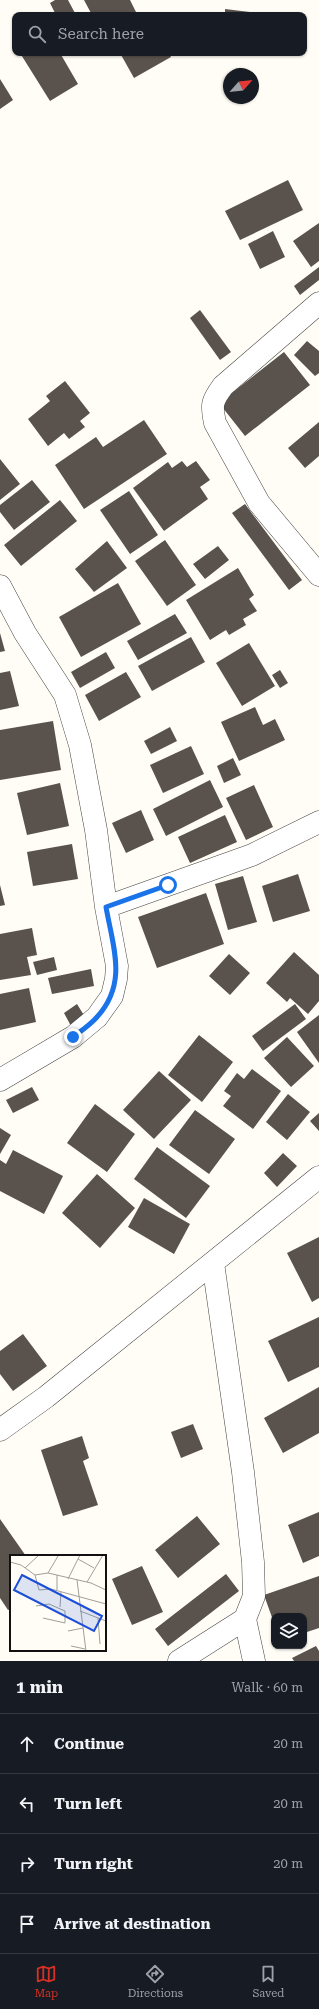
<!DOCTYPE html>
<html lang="en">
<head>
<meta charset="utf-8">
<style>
  body { margin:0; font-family:"Roboto Serif",serif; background:#242831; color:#f1f3f6 }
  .controls { position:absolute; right:12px; bottom:12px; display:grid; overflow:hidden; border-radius:8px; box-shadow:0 1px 3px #0004 }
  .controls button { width:36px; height:36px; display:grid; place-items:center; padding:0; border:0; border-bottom:1px solid #363941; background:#171b24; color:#f1f3f6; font:20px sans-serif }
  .compass { position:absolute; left:223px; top:68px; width:36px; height:36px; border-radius:50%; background:#171b24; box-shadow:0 1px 3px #0004; rotate:63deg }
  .stop { position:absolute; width:12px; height:12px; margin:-9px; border:3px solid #1a73e8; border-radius:50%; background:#fff }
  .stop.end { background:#1a73e8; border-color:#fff; box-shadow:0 1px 4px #0008 }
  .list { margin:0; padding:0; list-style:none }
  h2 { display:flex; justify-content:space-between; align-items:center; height:52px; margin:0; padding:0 16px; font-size:17px }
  h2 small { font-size:13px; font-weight:400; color:#9ea1a6 }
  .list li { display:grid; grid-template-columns:26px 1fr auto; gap:12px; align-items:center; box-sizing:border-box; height:60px; padding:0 16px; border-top:1px solid #363941 }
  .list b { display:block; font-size:15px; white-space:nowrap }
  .list em { font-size:13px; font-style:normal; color:#9ea1a6 }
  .icon { flex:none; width:22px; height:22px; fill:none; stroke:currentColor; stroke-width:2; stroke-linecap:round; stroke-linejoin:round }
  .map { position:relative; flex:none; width:319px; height:1661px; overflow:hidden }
  .search { position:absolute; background:#171b24; box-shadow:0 1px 3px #0004; left:12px; right:12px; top:12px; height:44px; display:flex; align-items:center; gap:10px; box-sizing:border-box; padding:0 14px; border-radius:8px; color:#9ea1a6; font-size:15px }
  .sheet { height:292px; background:#171b24 }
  nav { display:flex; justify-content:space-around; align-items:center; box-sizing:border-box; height:56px; border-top:1px solid #363941; background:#171b24; font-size:11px; color:#9ea1a6 }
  nav a { display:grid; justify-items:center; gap:2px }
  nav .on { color:#d93025 }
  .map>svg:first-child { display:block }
</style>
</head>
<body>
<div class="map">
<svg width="319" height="1661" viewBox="0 0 319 1661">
  <rect width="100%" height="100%" fill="#fffdf5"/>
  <path fill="#5a524d" d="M55 0H68L76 15H56L50 3Z
    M84 0H130L136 12 130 15H92Z
    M225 9 266 14V15H225Z
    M20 53H60L78 84 50 101Z
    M120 53H169L171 57 134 78Z
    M0 79 13 100 0 109Z
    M288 180 303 210 240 240 225 211Z
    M319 223V261L311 267 293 241Z
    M273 231 285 257 260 269 248 244Z
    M319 267V280L300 295 294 286Z
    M200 310 231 352 220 360 190 318Z
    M307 341 319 351V373L315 376 294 355Z
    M284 352 310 385 245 436 219 403Z
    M65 381 90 413 80 421 85 427 69 439 64 433 48 446 28 419 50 401 46 396Z
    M144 420 167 454 84 509 55 465 96 437 103 447Z
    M319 422V456L305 468 288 448Z
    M0 459 20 484 0 500Z
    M182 461 187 467 196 461 210 480 200 487 208 499 164 531 133 488 168 462 172 468Z
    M32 480 50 502 14 530 0 512V505Z
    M129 491 158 535 130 554 100 510Z
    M60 500 77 521 21 566 4 545Z
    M245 504 302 580 289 590 232 513Z
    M165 540 196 585 167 606 135 561Z
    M107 541 127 568 94 592 75 569Z
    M218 546 229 560 205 579 193 564Z
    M238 568 254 595 249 599 257 611 243 619 246 625 229 635 226 630 210 640 186 600Z
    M118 583 141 624 81 657 59 617Z
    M175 614 187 633 138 660 127 641Z
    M0 633 5 651 0 652Z
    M191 637 205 662 152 691 138 666Z
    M249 643 275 686 242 706 216 663Z
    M106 652 115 668 80 688 71 672Z
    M280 670 288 683 280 688 272 675Z
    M10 671 19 706 0 710V673Z
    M126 672 141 697 99 721 85 695Z
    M255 707 263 725 275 719 285 740 239 761 221 722Z
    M53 721 61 770 0 780V730Z
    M170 727 177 741 151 754 144 741Z
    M191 746 204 774 163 793 150 765Z
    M233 758 241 775 224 783 217 766Z
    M210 780 223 807 166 836 153 809Z
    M60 783 69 826 27 835 17 793Z
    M254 785 273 827 246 840 226 798Z
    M141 810 154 840 126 853 112 823Z
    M225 815 237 842 190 863 178 837Z
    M72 844 78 879 33 886 27 852Z
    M298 874 310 911 273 922 262 886Z
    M243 876 257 922 228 930 215 884Z
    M0 885 5 905 0 906Z
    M206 893 224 944 157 968 138 917Z
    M32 928 37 955 27 957 31 975 0 980V934Z
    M294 952 319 975V1001L308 1014 290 998 287 1002 266 983Z
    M229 954 250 973 230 995 209 976Z
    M54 957 57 970 37 975 33 962Z
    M91 969 94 986 52 994 48 978Z
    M29 988 36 1022 0 1030V994Z
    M77 1004 85 1017 71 1026 64 1013Z
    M295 1004 306 1019 263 1051 252 1036Z
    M319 1015V1063L297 1032Z
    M199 1035 233 1062 202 1102 168 1075Z
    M287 1037 314 1066 291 1087 264 1058Z
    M252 1069 281 1091 253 1129 223 1106 231 1096 224 1091 237 1073 244 1079Z
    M159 1071 191 1100 154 1139 123 1110Z
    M32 1087 39 1100 13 1113 6 1100Z
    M288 1094 310 1112 287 1140 266 1122Z
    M95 1104 135 1134 107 1172 67 1143Z
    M195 1110 235 1139 209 1174 169 1145Z
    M319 1113V1131L310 1121Z
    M0 1128 11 1135 0 1154Z
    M157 1147 210 1186 186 1218 134 1179Z
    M13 1150 63 1176 44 1214 0 1191V1160L6 1164Z
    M283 1153 297 1166 277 1187 264 1173Z
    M97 1174 135 1208 100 1248 62 1213Z
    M144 1198 190 1224 174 1254 128 1227Z
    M319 1237V1298L312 1302 287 1253Z
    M319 1317V1367L288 1382 268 1341Z
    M23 1334 47 1366 13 1391 0 1374V1351Z
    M319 1387V1433L283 1453 264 1418Z
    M193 1424 203 1449 181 1458 171 1432Z
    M82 1436 89 1458 83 1461 98 1505 63 1516 41 1450Z
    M319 1512V1556L303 1563 288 1525Z
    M197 1516 220 1544 178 1578 155 1550Z
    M0 1519 26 1556H11V1609L8 1610 0 1598Z
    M142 1566 163 1612 132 1625 112 1579Z
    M226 1574 239 1591 168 1646 155 1629Z
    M319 1576V1628L304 1633V1616H274V1623L264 1595Z
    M316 1646 319 1651V1661H294L292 1658Z"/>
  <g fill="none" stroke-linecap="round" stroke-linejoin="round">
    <defs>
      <path id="minor" d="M319 303 223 386C212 401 211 404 215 423L259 503 319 575
        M0 586 25 633 65 695 80 745 96 830 106 907 117 966 116 979 112 996 97 1017 73 1037 0 1080
        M106 907 252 855 319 822
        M213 1263 243 1472 253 1562 254 1596 245 1619 254 1661
        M0 1430 46 1397 319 1177
        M179 1661 245 1619"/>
    </defs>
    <use href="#minor" stroke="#444" stroke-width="23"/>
    <use href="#minor" stroke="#fff" stroke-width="22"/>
  </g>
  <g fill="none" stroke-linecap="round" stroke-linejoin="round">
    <path stroke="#1a73e8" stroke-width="5" d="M73 1037C81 1031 90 1025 97 1017 128 983 113 947 106 907L168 885"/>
  </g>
  <g transform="translate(10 1555)">
    <rect width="96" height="96" fill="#fffdf5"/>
    <path fill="none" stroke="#a09f9a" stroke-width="1" d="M68 4 84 13M0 7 11 10 25 20 38 18 81 28 96 35M15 13 29 0M38 18 48 1M25 20 29 35 41 34 96 49M58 24 70 0M67 25 76 96M77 27 93 0M47 35V20M26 51 39 49 55 56V68L33 63M50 52 51 37M70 56 96 66M88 63 90 89M58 76 73 73M61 91 75 94"/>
    <path fill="#1d4ed8" fill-opacity="0.15" stroke="#1d4ed8" stroke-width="2" d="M12 20 92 61 84 76 4 35Z"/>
    <rect width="96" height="96" fill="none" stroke="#111" stroke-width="2"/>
  </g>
</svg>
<div class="controls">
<button><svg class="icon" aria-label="layers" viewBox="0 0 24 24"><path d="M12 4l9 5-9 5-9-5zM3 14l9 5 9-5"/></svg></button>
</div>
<svg class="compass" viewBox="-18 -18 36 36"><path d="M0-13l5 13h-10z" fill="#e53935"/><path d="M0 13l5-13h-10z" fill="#9ea1a6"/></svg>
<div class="stop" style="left:168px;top:885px"></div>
<div class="stop end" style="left:73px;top:1037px"></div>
<div class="search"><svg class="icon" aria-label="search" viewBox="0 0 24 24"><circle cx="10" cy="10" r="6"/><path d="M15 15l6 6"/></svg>Search here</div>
</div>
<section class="sheet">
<h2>1 min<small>Walk · 60 m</small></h2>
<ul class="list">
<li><svg class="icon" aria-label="ahead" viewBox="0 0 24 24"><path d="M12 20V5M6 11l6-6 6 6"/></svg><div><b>Continue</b></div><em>20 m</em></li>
<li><svg class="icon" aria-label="left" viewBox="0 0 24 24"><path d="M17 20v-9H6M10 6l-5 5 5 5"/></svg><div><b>Turn left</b></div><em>20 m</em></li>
<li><svg class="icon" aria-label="right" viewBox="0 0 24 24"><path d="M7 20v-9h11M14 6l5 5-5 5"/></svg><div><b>Turn right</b></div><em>20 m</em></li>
<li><svg class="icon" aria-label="arrive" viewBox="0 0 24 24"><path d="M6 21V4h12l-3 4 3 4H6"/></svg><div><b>Arrive at destination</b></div></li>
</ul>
</section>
<nav>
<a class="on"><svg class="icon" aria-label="map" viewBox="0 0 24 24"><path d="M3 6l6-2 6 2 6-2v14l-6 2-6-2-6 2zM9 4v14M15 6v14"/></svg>Map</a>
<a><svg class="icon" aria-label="directions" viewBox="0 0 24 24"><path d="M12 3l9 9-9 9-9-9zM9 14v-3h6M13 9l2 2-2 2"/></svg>Directions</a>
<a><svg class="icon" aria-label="saved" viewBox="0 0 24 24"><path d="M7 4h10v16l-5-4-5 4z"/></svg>Saved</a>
</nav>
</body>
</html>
